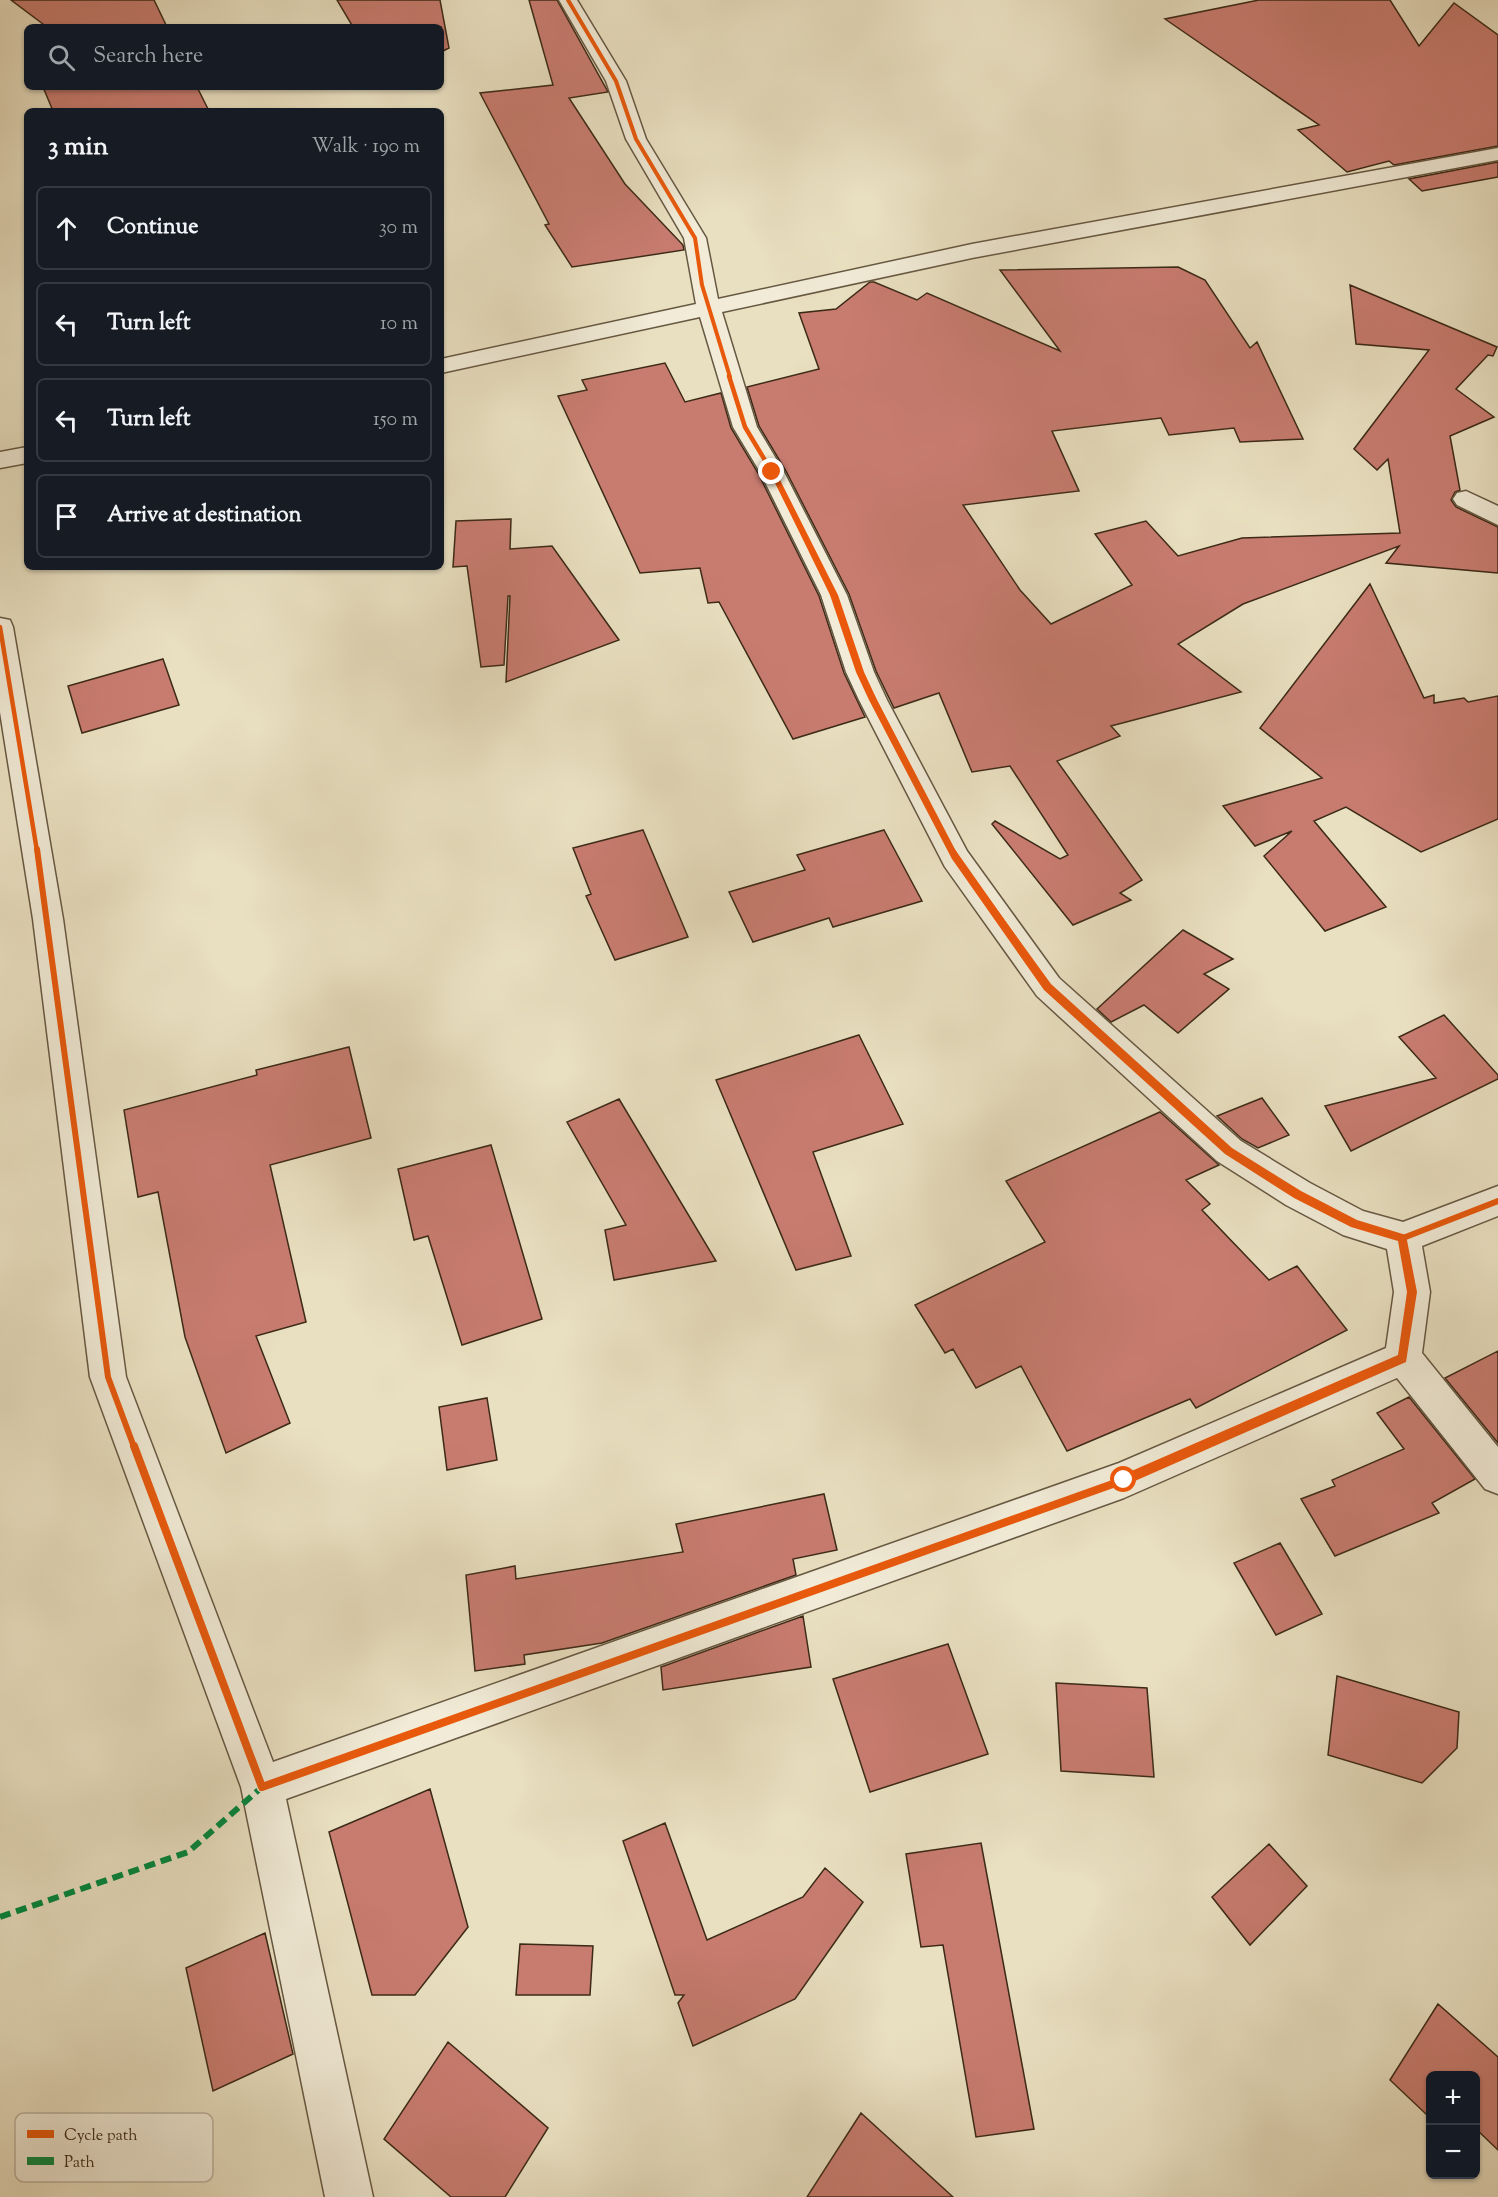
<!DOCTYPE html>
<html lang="en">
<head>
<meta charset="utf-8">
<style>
  body { margin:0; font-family:"Sorts Mill Goudy",serif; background:#242831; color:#f1f3f6 }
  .controls { position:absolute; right:18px; bottom:18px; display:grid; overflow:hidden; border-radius:9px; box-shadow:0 2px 4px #0004 }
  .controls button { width:54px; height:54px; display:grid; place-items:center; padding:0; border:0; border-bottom:2px solid #363941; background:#171b24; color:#f1f3f6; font:30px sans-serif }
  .stop { position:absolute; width:18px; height:18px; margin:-14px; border:4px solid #ea580c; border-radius:50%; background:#fff }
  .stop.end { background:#ea580c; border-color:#fff; box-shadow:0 2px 6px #0008 }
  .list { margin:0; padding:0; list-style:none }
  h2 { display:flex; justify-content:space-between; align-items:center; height:78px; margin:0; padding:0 24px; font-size:26px }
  h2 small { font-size:20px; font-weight:400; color:#9ea1a6 }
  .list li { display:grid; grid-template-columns:39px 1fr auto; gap:18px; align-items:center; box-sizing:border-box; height:84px; margin:0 12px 12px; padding:0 12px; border:2px solid #363941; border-radius:9px }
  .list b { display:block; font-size:22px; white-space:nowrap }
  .list em { font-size:20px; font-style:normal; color:#9ea1a6 }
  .icon { flex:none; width:33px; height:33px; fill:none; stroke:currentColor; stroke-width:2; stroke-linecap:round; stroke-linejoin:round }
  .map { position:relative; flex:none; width:1498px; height:2197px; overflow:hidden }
  .search { position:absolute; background:#171b24; box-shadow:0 2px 4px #0004; left:24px; top:24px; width:420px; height:66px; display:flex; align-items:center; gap:15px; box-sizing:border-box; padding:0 21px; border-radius:9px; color:#9ea1a6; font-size:22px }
  .panel { position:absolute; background:#171b24; box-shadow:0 2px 4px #0004; left:24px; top:108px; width:420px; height:462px; border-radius:9px }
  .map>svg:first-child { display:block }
</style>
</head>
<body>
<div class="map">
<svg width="1498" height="2197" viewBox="0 0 1498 2197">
  <rect width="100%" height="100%" fill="#e9e0c1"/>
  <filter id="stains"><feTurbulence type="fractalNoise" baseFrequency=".00333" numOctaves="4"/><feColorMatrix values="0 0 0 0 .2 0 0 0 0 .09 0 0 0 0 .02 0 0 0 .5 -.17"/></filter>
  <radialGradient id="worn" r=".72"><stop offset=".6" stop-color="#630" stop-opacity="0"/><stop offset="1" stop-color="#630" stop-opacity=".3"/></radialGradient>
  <path fill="#c87c70" stroke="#3c2a17" stroke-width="1.5" d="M11 0H154L167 27H47Z
    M337 0H440L449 48 441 52V27H353Z
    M529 0H557L608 92 569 98 625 184 683 245 684 250 572 267 545 225 549 224 480 93 553 85Z
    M1259 0H1390L1419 46 1454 3 1498 35V146L1394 165 1389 161 1347 172 1298 130 1319 125 1165 19Z
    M43 87H197L209 111H53Z
    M1498 162V177L1422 191 1409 179Z
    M1178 267 1205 280 1250 348 1257 342 1303 439 1240 442 1234 428 1169 435 1161 418 1052 431 1079 491 963 505 1020 590 1051 624 1132 585 1095 534 1146 521 1178 556 1242 538 1400 533 1388 459 1377 470 1354 449 1429 350 1356 344 1350 285 1497 347 1493 356 1488 355 1456 389 1494 417 1450 436 1460 490 1455 492 1451 500 1456 507 1498 527V573L1386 563 1399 546 1243 604 1178 644 1241 692 1111 726 1120 736 1057 761 1142 880 1120 893 1131 900 1073 925 992 824 995 821 1060 859 1068 855 1010 766 972 772 939 693 894 708 876 671 849 594 786 471 759 426 747 387 819 369 799 313 836 309 870 282H874L917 300 927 293 1060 351 1000 270Z
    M665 363 685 402 721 393 731 428 758 473 819 596 844 673 865 717 793 739 719 602 708 603 700 568 640 573 558 396 587 390 582 380Z
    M511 519 510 549 552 546 619 640 506 682 510 596H508L504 665 481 667 467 566 453 567 456 521Z
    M1370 584 1424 698 1434 695V703L1464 698 1468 702 1498 696V819L1421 852 1346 807 1314 821 1386 907 1325 931 1264 856 1292 831 1255 846 1223 806 1322 778 1260 728Z
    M163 659 179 705 82 733 68 686Z
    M643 830 688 937 615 960 586 896 591 894 573 848Z
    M884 830 922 901 833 927 829 918 753 942 729 892 805 870 797 855Z
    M1183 930 1233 959 1204 974 1229 989 1178 1033 1144 1005 1111 1022 1097 1009Z
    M1444 1015 1498 1075V1079L1351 1151 1325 1106 1436 1078 1399 1037Z
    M859 1035 903 1124 813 1152 851 1256 796 1270 716 1080Z
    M349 1047 371 1138 270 1165 306 1322 256 1336 290 1423 226 1453 185 1337 158 1192 138 1197 124 1110 257 1075 256 1070Z
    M1262 1098 1289 1135 1258 1148 1242 1139 1217 1116Z
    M619 1099 716 1261 614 1280 605 1230 626 1225 567 1122Z
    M1160 1112 1219 1165 1186 1180 1210 1204 1202 1210 1269 1280 1297 1266 1347 1330 1196 1408 1190 1399 1067 1451 1021 1366 976 1388 953 1349 945 1353 915 1305 1045 1242 1006 1181Z
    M491 1145 542 1319 462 1345 428 1236 414 1240 398 1169Z
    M1498 1351V1443L1445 1378Z
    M1409 1397 1475 1479 1432 1503 1439 1513 1335 1556 1301 1499 1335 1486 1332 1480 1404 1449 1377 1413Z
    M487 1398 497 1460 447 1470 439 1407Z
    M824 1494 837 1550 793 1559 796 1575 602 1643 524 1655 525 1664 475 1671 466 1575 515 1566 516 1579 683 1552 676 1524Z
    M1280 1543 1322 1614 1276 1635 1234 1563Z
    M803 1616 811 1667 663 1690 661 1667Z
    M948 1644 988 1754 870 1792 833 1679Z
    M1337 1676 1459 1712 1457 1748 1422 1783 1328 1755Z
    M1056 1683 1147 1688 1154 1777 1061 1771Z
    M430 1789 468 1927 415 1995H372L329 1832Z
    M665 1823 707 1940 803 1897 825 1868 863 1902 795 1999 693 2046 678 2003 684 1995H675L623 1841Z
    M981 1843 1034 2129 976 2137 943 1945 921 1947 906 1854Z
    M1269 1844 1307 1886 1250 1945 1212 1897Z
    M265 1933 293 2054 213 2091 186 1968Z
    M520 1944 593 1946 590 1995H516Z
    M1438 2004 1498 2057V2150L1476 2129V2076H1431V2110L1427 2115 1390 2080Z
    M448 2042 548 2128 505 2197H451L384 2139Z
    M861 2113 953 2197H807Z"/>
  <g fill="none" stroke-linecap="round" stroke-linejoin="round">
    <defs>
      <path id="minor" d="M559 0H577L626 81 646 139 706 238 718 299 972 244 1498 148V160L972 258 722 312 757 427 784 472 847 595 874 672 887 700 967 851 1059 978 1241 1141 1310 1183 1363 1211 1403 1222 1498 1186V1216L1422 1246 1430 1292 1422 1353 1498 1447V1494L1485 1489 1397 1378 1124 1498 286 1799 373 2197H325L241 1787 90 1377 33 919 0 712V618L10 620 13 627 63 919 126 1377 273 1762 1119 1463 1386 1348 1394 1292 1387 1249 1343 1235 1286 1205 1217 1161 1037 996 945 867 859 700 846 672 821 595 760 472 733 427 700 317 441 373V359L696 304 684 238 626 139 606 81Z
        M27 447V463L0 468V452Z
        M1466 491 1498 506V525L1457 505 1453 499 1457 493Z"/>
    </defs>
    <use href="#minor" stroke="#675842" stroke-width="3"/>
    <use href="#minor" fill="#f1ebd7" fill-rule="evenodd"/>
    <path stroke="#00873e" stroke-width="6" stroke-dasharray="11 6" stroke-linecap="butt" d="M0 1917 188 1852 262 1787"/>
    <defs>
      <path id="cycleway-far3" d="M568 0 616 81 636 139 695 238 702 285 730 377"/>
      <path id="cycleway-far2" d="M729 376 745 427 772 472 834 595 860 672 952 851
        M0 627 37 851"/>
      <path id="cycleway-far1" d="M37 849 108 1377 134 1447
        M951 849 1048 987 1229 1151 1298 1194 1355 1224 1403 1238 1498 1201
        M1199 1447 1403 1358 1412 1292 1403 1238"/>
      <path id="cycleway" d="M134 1446 262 1787 1124 1480 1203 1446"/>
    </defs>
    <use href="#cycleway-far3" stroke="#f1ebd7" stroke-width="6"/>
    <use href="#cycleway-far2" stroke="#f1ebd7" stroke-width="8"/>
    <use href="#cycleway-far1" stroke="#f1ebd7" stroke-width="10"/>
    <use href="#cycleway" stroke="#f1ebd7" stroke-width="11"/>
    <use href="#cycleway-far3" stroke="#e8590c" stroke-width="4"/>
    <use href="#cycleway-far2" stroke="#e8590c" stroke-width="4.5"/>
    <use href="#cycleway-far1" stroke="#e8590c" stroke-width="6"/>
    <use href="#cycleway" stroke="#e8590c" stroke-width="8"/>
  </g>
  <path fill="#ea580c" d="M769 470 776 472 838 595 864 672 877 700 959 857 1051 984 1232 1148 1301 1191 1357 1220 1406 1235 1417 1292 1406 1362 1128 1484H1120V1476L1398 1355 1407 1292 1398 1241 1351 1227 1294 1198 1225 1154 1044 990 952 859 869 700 856 672 830 595Z"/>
  <rect x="15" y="2113" width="198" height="69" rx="9" fill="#f1ebd7" stroke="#bbb19d" stroke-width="1.5"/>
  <rect x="27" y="2130" width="27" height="8" fill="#e8590c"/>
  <rect x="27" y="2157" width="27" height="8" fill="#00873e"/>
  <g font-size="16" fill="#3c2a17">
    <text x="64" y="2140">Cycle path</text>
    <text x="64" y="2167">Path</text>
  </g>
  <rect width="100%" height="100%" filter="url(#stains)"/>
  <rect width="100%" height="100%" fill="url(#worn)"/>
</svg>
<div class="controls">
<button>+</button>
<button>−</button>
</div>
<div class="stop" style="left:1124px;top:1480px"></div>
<div class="stop end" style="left:772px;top:472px"></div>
<div class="search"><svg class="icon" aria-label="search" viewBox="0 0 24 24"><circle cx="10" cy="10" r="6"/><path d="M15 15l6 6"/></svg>Search here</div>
<section class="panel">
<h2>3 min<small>Walk · 190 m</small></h2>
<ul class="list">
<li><svg class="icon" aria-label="ahead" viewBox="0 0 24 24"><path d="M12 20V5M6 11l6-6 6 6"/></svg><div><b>Continue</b></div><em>30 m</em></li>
<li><svg class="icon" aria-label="left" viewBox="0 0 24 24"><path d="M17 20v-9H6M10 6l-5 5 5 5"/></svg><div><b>Turn left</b></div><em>10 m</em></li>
<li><svg class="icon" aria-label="left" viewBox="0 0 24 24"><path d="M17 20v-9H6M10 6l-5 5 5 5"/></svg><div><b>Turn left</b></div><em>150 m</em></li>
<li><svg class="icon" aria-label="arrive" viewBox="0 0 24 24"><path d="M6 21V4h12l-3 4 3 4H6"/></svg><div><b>Arrive at destination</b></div></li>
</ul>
</section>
</div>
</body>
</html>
